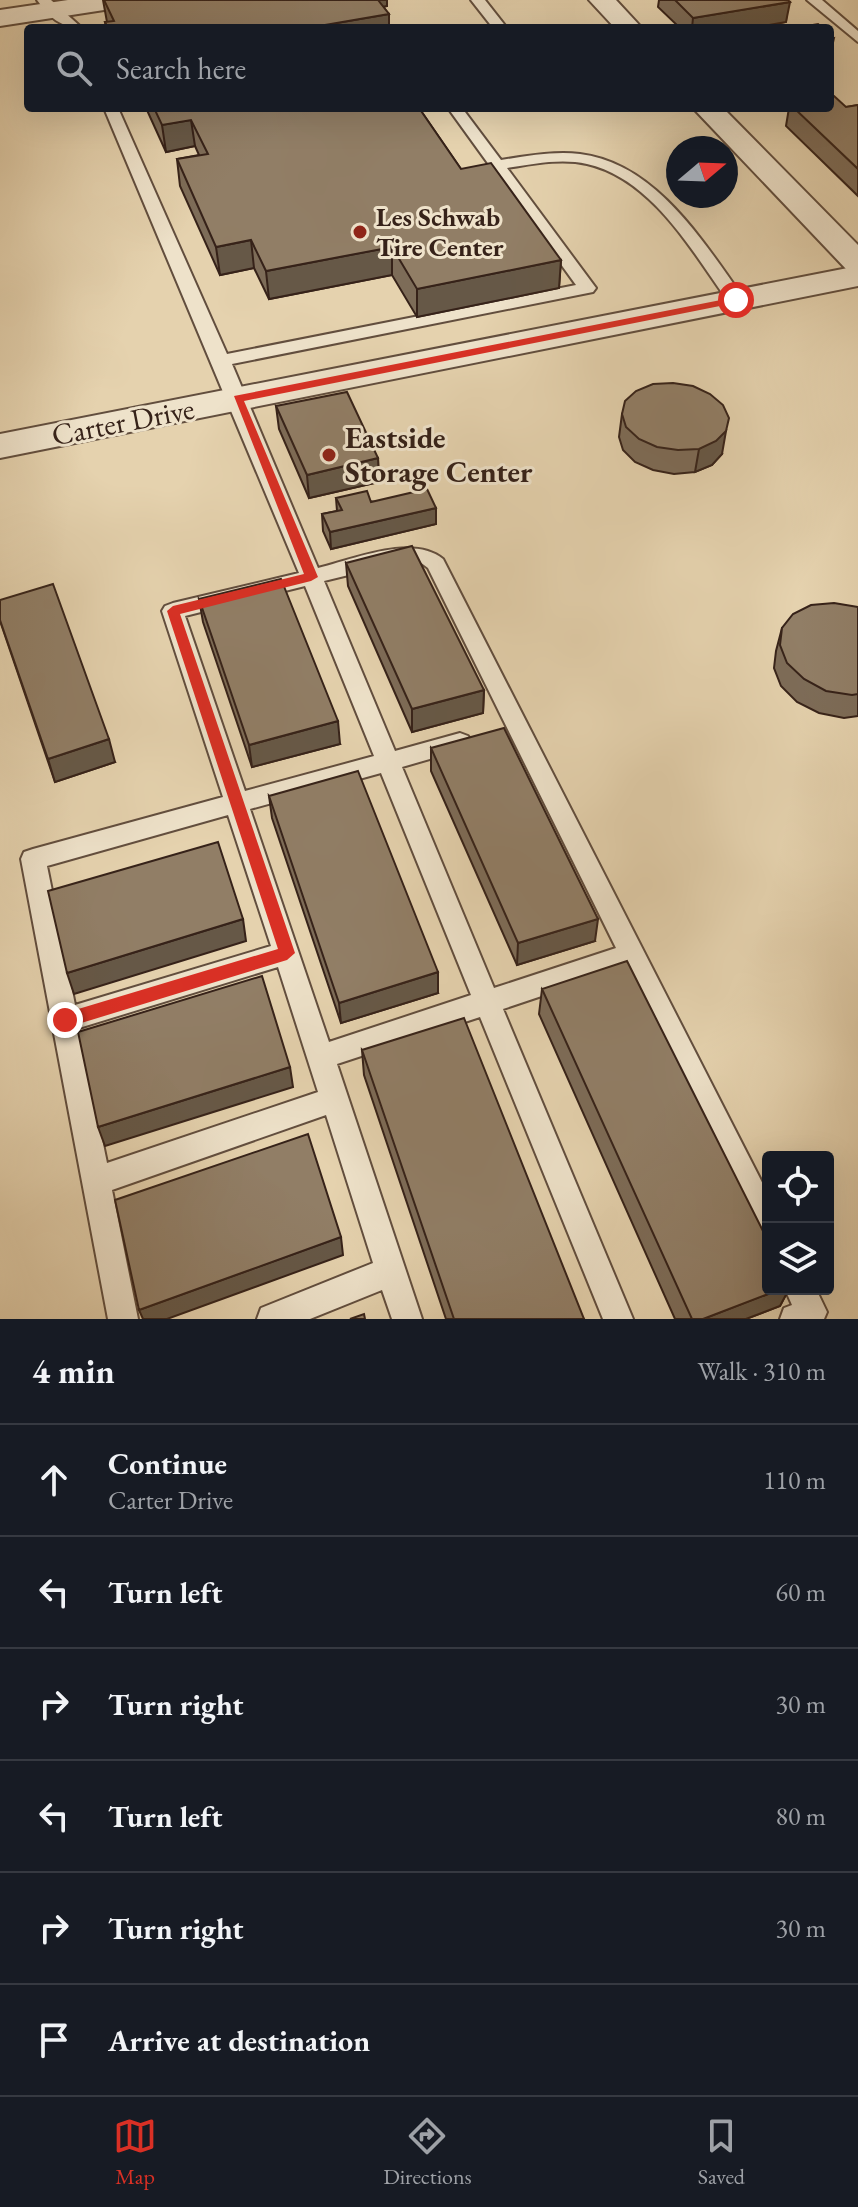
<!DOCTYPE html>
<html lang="en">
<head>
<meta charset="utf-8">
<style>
  body { margin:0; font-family:"EB Garamond",serif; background:#242831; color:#f1f3f6 }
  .controls { position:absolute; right:24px; bottom:24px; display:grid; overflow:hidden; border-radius:8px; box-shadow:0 8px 32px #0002 }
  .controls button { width:72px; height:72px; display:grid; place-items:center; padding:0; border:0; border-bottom:2px solid #363941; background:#171b24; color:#f1f3f6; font:40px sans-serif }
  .compass { position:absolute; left:666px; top:136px; width:72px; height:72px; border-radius:50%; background:#171b24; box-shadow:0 8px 32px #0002; rotate:71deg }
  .stop { position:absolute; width:24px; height:24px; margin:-18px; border:6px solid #d93025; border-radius:50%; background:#fff }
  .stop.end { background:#d93025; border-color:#fff; box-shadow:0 2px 8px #0008 }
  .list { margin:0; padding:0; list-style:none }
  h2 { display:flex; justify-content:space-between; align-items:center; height:104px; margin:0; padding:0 32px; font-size:34px }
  h2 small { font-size:26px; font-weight:400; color:#9ea1a6 }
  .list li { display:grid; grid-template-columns:52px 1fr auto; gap:24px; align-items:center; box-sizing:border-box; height:112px; padding:0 32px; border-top:2px solid #363941 }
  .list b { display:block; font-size:30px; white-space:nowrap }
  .list p { margin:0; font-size:26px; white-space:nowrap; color:#9ea1a6 }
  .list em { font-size:26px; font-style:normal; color:#9ea1a6 }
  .icon { flex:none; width:44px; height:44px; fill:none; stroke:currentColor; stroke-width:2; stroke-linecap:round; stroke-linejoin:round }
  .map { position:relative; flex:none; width:858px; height:1319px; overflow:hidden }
  .search { position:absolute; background:#171b24; box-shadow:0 8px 32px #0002; left:24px; right:24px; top:24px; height:88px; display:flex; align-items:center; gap:20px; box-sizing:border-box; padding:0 28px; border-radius:8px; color:#9ea1a6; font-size:30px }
  .sheet { height:776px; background:#171b24 }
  nav { display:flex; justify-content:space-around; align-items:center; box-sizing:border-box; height:112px; border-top:2px solid #363941; background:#171b24; font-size:22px; color:#9ea1a6 }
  nav a { display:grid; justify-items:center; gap:4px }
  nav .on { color:#d93025 }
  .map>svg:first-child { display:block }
</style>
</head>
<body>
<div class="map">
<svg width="858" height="1319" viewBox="0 0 858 1319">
  <rect width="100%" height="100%" fill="#e5d2ae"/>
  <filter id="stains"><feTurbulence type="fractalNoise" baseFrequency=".0025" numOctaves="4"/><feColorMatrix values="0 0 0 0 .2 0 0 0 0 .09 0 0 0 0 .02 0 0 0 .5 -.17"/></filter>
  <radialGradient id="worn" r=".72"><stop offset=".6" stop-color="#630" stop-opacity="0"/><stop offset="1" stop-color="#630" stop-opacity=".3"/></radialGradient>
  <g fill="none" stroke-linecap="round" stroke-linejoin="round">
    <defs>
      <path id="service" d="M37 0H51L82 28C61 28 49 17 37 0Z
        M471 0H485L507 28H493Z
        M807 0H822L858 31V42Z
        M104 108H118L227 354 576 285 448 108H462L501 160C527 156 554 151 580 154 656 163 704 243 745 300L736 305 730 304C693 253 653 179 587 164 561 158 533 164 507 168L593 284 596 288 593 292 232 364 318 568C354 559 413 534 443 559L768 1194V1240L758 1235 625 968 503 1009 633 1319H603L480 1017 337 1064 422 1319H392L382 1290 310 1319H257L261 1308 373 1263 326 1115 112 1190 138 1319H108L21 859 24 852 33 849 223 797 162 611 165 606 173 603 299 573ZM406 561 420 562 428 568 616 948 494 988 402 767 468 748 472 742 468 736 460 733 395 751 324 581ZM305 586 374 756 245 791 185 616ZM381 773 471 995 329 1042 250 809ZM228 815 271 946 75 1005 47 866ZM278 967 318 1092 107 1163 79 1028Z
        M785 1289H816L827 1312 824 1319H780L784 1308 792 1305Z"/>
      <path id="minor" d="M68 0H130L126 5 117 8 0 26V10Z
        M589 0H616L642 28H615Z
        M693 108H723L858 245V273L847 270Z"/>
      <path id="tertiary" d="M858 266V286L0 458V434Z"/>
    </defs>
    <use href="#service" stroke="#624e3e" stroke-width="4"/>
    <use href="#minor" stroke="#624e3e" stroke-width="4"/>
    <use href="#tertiary" stroke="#624e3e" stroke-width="4"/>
    <use href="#service" fill="#eee2ca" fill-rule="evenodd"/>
    <use href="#minor" fill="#eee2ca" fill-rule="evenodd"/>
    <use href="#tertiary" fill="#eee2ca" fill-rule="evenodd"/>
  </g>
  <path fill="#7d6c58" stroke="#362219" stroke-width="2" d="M103 0H387V6L383 7 389 14V28H106L105 22H107Z
    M659 0H788L786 22 753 28H680L658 7Z
    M858 105V196L786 126 789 108 846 107Z
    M146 108H419L461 169 561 260 559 288 417 317 392 275 269 299 254 268 220 275 180 186 177 159 199 155 195 146 166 152Z
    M276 406 378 458 379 482 309 498 279 429Z
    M622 414 722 454 712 465 695 472 674 474 653 470 635 462 623 450 619 437Z
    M336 498 436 508V524L331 549 323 531 322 514 337 511Z
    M346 563 484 690 483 713 412 732 348 586Z
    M199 599 340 744 252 767 203 622Z
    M858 607V716L844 718 819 713 797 702 781 686 774 668 776 651 782 628Z
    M0 621 115 762 55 782Z
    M431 748 595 941 517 965 431 771Z
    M269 796 438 993 341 1023 272 818Z
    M542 989 768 1289H789L780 1306 746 1319H675L539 1014Z
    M362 1050 584 1319H446L364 1075Z"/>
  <path fill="#665847" stroke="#362219" stroke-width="2" d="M367 0H387V6L367 10Z
    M790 2 786 22 753 28H692L693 18Z
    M389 14V28H324L325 25Z
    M834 38 830 56V39Z
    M191 120 195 146 166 152 162 125Z
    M251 240 254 268 220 275 216 247Z
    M392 247V275L269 299 266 271Z
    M561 260 559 288 417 317V289Z
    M726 431 722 454 712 465 695 472 699 449Z
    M378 458 379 482 309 498 307 475Z
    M436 508V524L331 549 330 532Z
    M484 690 483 713 412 732V709Z
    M338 721 340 744 252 767 249 745Z
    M109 739 115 762 55 782 48 759Z
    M243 919 246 941 74 994 67 973Z
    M598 919 595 941 517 965 518 943Z
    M438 972V993L341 1023 339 1003Z
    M290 1067 293 1087 105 1146 98 1127Z
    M341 1237 343 1255 167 1319H143L139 1310Z
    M781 1289H789L780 1306 746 1319H703Z"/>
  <path fill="#917e66" stroke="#362219" stroke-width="2" d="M104 0H378L389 14 325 25 327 28H108L105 22 114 21Z
    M675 0H788L790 2 693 18Z
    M818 24 822 28H795Z
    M834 96 846 107 858 105V169L794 108H830V97Z
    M154 108H291L292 109 300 108H419L461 169 491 163 561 260 417 289 392 247 266 271 251 240 216 247 177 159 208 154 191 120 162 125Z
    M673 383 693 386 710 394 723 405 729 418 726 431 716 441 699 449 678 450 657 447 639 439 626 427 622 414 625 401 636 391 653 384Z
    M347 392 378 458 307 475 276 406Z
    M427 489 436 508 330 532 322 514 342 510 336 498 367 491 371 502Z
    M412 546 484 690 412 709 346 563Z
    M281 579 338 721 249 745 199 599Z
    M53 584 109 739 48 759 0 620V600Z
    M834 603 858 607V694L852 695 826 691 804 679 787 663 780 645 782 628 793 614 811 605Z
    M504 728 598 919 518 943 431 748Z
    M358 771 438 972 339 1003 269 796Z
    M218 842 243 919 67 973 48 891Z
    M627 961 768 1241V1289H781L703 1319H692L542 989Z
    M262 976 290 1067 98 1127 78 1032Z
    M464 1018 584 1319H454L362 1050Z
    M308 1134 341 1237 139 1310 115 1200Z
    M364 1314 365 1319H350Z"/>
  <path fill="#d93025" d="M736 297 740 298V302L244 401 318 577 311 581 180 614 295 953 287 960 65 1028 59 1025 57 1020 65 1013 278 949 167 611 173 606 304 574 234 396Z"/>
  <g fill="#8f2418" stroke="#eee2ca" stroke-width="3">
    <circle cx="360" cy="232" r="8"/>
    <circle cx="329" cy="455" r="8"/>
  </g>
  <g text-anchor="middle" stroke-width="6" stroke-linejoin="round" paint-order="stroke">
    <g font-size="26" font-weight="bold" fill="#362219" stroke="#eee2ca" text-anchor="start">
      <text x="376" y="226">Les Schwab<tspan x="376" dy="30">Tire Center</tspan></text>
    </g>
    <g font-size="30" fill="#362219" stroke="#eee2ca">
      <text transform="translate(123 422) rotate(-11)" y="10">Carter Drive</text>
    </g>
    <g font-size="30" font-weight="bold" fill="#362219" stroke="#eee2ca" text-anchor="start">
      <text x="345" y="448">Eastside<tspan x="345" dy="34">Storage Center</tspan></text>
    </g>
  </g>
  <rect width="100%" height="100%" filter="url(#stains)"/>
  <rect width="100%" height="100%" fill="url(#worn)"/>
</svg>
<div class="controls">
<button><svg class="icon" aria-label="locate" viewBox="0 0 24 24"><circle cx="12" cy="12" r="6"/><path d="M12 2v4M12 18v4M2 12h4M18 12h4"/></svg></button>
<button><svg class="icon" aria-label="layers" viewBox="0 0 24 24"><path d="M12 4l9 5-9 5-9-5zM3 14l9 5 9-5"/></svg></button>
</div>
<svg class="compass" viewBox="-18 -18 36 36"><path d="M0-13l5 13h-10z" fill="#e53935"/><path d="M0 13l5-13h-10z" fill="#9ea1a6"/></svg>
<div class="stop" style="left:736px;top:300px"></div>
<div class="stop end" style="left:65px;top:1020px"></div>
<div class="search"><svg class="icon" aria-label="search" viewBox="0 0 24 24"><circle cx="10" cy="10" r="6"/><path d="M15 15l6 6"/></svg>Search here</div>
</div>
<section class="sheet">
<h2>4 min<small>Walk · 310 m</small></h2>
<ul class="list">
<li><svg class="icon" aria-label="ahead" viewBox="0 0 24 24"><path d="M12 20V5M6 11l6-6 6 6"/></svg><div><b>Continue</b><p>Carter Drive</p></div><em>110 m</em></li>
<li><svg class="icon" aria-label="left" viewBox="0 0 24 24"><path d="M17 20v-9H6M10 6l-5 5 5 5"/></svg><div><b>Turn left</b></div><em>60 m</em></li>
<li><svg class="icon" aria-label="right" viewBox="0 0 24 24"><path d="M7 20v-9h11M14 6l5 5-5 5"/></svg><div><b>Turn right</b></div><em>30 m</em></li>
<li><svg class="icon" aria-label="left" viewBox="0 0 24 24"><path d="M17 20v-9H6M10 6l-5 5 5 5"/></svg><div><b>Turn left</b></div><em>80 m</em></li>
<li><svg class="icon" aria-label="right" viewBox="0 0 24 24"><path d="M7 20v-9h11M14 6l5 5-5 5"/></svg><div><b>Turn right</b></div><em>30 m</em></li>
<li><svg class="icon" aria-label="arrive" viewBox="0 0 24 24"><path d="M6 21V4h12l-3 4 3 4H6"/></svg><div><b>Arrive at destination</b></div></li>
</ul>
</section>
<nav>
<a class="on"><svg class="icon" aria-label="map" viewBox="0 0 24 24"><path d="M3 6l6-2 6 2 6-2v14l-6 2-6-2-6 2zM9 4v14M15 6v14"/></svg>Map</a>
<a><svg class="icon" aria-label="directions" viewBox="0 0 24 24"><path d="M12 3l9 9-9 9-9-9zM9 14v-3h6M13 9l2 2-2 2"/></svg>Directions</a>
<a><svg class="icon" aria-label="saved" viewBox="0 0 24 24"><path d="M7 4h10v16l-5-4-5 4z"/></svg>Saved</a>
</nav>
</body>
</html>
